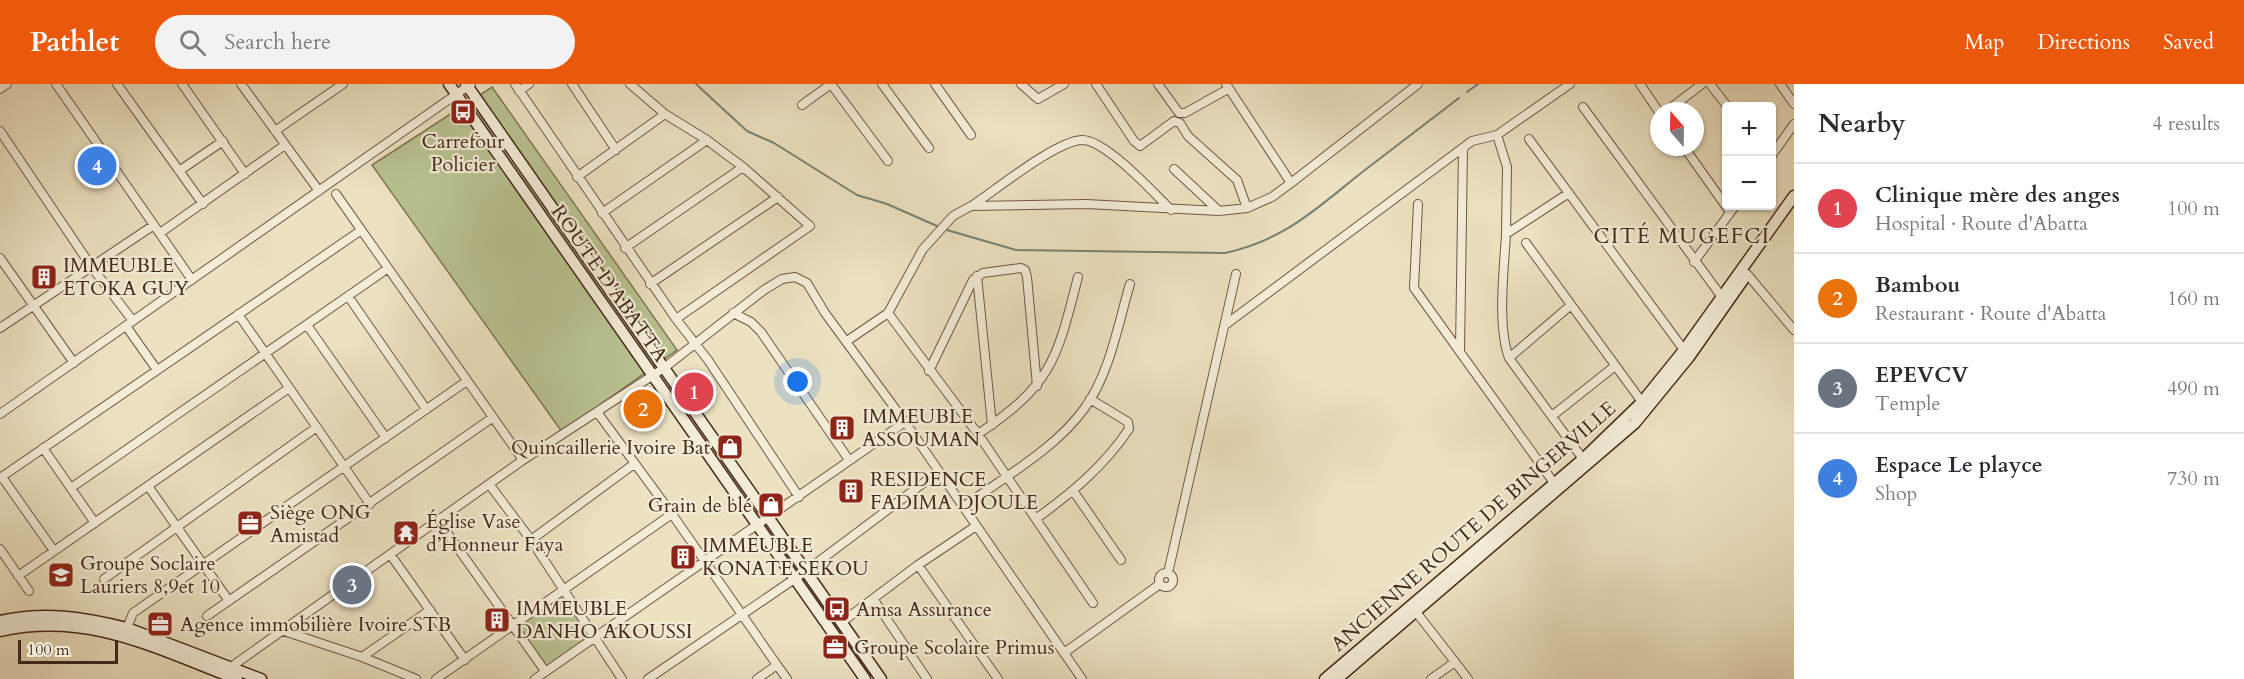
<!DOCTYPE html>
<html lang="en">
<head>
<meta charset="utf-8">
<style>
  body { margin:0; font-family:Cardo,serif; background:#f2f2f3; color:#2b2b33 }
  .controls { position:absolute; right:18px; top:18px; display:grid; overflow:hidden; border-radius:6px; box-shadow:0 2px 4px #0004 }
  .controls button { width:54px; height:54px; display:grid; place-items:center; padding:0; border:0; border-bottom:2px solid #e1e1e2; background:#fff; color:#2b2b33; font:30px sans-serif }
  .compass { position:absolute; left:1650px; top:18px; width:54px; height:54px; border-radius:50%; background:#fff; box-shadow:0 2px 4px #0004; rotate:340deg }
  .scale { position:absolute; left:18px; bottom:15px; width:100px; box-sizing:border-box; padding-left:6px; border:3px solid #452919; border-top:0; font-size:16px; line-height:21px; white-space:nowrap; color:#452919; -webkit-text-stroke:4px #f3ecd7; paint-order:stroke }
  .you { position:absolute; left:798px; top:298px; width:21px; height:21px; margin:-15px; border:4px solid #fff; border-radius:50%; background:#1a73e8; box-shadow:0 0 0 9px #1a73e833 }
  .badge { display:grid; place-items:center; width:39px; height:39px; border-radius:50%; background:#ea580c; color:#fff; font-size:20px; font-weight:700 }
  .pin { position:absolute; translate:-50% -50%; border:3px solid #fff; box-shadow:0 2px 6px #0006 }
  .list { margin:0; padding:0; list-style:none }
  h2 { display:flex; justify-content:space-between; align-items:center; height:78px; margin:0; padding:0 24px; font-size:26px }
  h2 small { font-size:20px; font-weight:400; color:#7c7c81 }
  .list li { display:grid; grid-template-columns:39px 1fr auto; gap:18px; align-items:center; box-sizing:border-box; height:90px; padding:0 24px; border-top:2px solid #e1e1e2 }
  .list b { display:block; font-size:22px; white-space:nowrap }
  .list p { margin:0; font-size:20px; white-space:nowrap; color:#7c7c81 }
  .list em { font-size:20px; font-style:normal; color:#7c7c81 }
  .icon { flex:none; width:33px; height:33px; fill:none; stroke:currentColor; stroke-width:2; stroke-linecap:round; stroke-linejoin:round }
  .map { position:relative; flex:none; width:1794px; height:595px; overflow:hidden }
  header { display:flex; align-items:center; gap:36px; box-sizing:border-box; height:84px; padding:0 30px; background:#ea580c; color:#fff }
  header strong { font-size:28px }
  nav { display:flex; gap:33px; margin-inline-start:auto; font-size:21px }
  .search { width:420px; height:54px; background:#f2f2f3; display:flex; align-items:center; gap:15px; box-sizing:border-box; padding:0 21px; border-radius:33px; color:#7c7c81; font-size:22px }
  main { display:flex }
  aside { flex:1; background:#fff }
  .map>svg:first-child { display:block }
</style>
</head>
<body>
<header>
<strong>Pathlet</strong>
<div class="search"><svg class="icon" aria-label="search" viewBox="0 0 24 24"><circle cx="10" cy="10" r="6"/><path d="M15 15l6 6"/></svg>Search here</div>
<nav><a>Map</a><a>Directions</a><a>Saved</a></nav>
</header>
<main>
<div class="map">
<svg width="1794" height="595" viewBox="0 0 1794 595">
  <rect width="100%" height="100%" fill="#ece1c1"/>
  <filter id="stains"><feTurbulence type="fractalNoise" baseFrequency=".00333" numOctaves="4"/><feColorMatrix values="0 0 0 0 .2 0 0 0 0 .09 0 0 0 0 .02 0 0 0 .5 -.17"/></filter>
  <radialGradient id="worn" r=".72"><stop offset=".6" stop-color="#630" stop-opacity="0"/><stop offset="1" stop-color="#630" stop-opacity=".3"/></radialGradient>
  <path fill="#b9c291" stroke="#7f7655" stroke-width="1.5" d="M492 3 677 266 562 348 372 81Z
    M564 507 592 552 546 583 516 542Z"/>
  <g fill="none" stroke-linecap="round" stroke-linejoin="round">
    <path stroke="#778275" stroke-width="2" d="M696 0 747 47 774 59 857 111 887 120 937 142
      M1467 8 1478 0
      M947 146 1016 166 1225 169C1284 156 1315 126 1361 89 1394 64 1426 39 1459 14"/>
    <defs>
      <path id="street" d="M56 0 192 196
        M117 0 203 120
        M182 0 245 90
        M241 0 319 107
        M515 0 676 235 810 142 743 83 707 56 665 30 630 0
        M572 0 616 66
        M831 0 888 77
        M882 0 929 64
        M935 0 971 51
        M1021 0 1038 15 1064 0
        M1096 0 1134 57 1140 62 1174 37 1180 39 1188 52 1237 96 1247 124
        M1158 0 1179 29H1185L1228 5
        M1640 0 1659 28
        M1710 0 1727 22
        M1780 0 1794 20
        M0 5 7 0
        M519 7 529 0
        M802 21 831 0
        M1583 23 1724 216
        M1667 27 1702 0
        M0 47 91 182 133 237
        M275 47 343 0
        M1497 51 1507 83 1506 150 1569 109
        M1529 55 1684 266
        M1684 63 1730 128
        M1772 71 1794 40
        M1174 85 1219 127
        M179 87 223 57
        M577 93 665 30
        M1291 99 1418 0
        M336 110 523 376
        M1418 120 1414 204 1554 399
        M973 121C997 105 1056 57 1082 56 1106 56 1154 109 1171 126
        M602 129 707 56
        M160 149 285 61
        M1506 150C1504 186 1497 241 1509 274L1583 375
        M1526 159 1642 318
        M625 164 743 83
        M0 174 74 279
        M1694 178 1735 122
        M1747 190 1794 246
        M977 192 992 341
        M650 200 778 113
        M348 212 426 325
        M733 229 751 238 761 248 849 376
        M888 229 978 350 1093 519
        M238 230 370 420
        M676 235 708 276 799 413
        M307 241 386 354
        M1225 241 1472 57 1497 51 1570 0
        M126 242 157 286
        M0 244 154 141
        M847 257 888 229 923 165 953 132 971 122 1086 120 1219 127 1247 124 1272 113 1291 99 1226 0
        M1460 267 1463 64
        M1509 274 1571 221
        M929 287 973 196 983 189 1021 184 1025 186 1027 193 1037 302
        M597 328 672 430 777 581 757 595
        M0 330 471 0
        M1552 332 1615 282
        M978 350C1052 301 1057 275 1078 193
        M43 364 95 439
        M2 393 54 467
        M0 394 360 147
        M489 400 531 456 622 595
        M148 402 229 517
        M71 404 387 185
        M1074 408 1121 476
        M963 423C1004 393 1054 366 1084 325 1110 290 1118 240 1130 200
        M1037 434C1073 408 1104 382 1129 345L1128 338 1090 315
        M438 436 545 587
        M531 456 634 380
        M0 465 29 507
        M390 470 465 576
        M918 481 976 442
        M1159 496a7 7 0 1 1 14 0a7 7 0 1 1-14 0Z
        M1168 489 1236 190
        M18 492 289 304
        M104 495 317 343
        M874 516 927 595
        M1416 528 1455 578 1431 595
        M207 532 492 334
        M842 538 918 481 998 595
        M127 544 133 529 467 297
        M284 547 362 573 416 595
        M1064 569 1160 500
        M362 573 430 526
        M1455 578 1468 595
        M777 581 787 595
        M230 588 231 583 523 376 664 284 764 206 782 195 795 193 807 199 825 229 905 338 1082 595
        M436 595 672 430
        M535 595 905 338
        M648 595 806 487 938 388"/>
      <path id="secondary" d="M449 0 865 595
        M466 0 881 595
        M0 537C45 527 83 533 127 544L261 595
        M0 547C88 527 157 565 237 595
        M1325 595 1583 375 1642 318 1684 266 1794 112
        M1337 595 1635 339 1689 273 1743 196"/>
    </defs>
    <use href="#street" stroke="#6f5743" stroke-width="10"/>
    <use href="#secondary" stroke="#452919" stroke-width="13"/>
    <use href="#street" stroke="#f3ecd7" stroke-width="8"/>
    <use href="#secondary" stroke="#f3ecd7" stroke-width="10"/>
  </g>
  <defs>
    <symbol id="bus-square" viewBox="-11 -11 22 22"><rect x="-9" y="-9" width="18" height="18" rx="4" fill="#8f2418" stroke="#f3ecd7"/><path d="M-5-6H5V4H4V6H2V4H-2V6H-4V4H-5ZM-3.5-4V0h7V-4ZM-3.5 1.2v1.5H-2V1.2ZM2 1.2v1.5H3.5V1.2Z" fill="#fff"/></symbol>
    <symbol id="building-square" viewBox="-11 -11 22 22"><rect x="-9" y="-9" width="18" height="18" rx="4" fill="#8f2418" stroke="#f3ecd7"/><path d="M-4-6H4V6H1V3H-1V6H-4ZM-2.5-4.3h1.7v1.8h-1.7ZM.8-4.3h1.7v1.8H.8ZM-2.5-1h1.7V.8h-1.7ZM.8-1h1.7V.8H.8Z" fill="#fff"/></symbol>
    <symbol id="shop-square" viewBox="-11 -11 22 22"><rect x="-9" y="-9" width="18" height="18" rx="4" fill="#8f2418" stroke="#f3ecd7"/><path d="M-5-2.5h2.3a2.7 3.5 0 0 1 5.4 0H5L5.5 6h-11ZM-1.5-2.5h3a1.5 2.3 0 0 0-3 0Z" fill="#fff"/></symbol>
    <symbol id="office-square" viewBox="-11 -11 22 22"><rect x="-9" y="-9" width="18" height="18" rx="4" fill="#8f2418" stroke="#f3ecd7"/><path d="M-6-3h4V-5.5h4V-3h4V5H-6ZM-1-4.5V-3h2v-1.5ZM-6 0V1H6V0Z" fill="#fff"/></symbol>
    <symbol id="temple-square" viewBox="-11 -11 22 22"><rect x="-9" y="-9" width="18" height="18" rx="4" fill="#8f2418" stroke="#f3ecd7"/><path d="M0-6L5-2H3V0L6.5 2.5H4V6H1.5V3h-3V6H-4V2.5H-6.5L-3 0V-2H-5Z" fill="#fff"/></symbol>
    <symbol id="school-square" viewBox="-11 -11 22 22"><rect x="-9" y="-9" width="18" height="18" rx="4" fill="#8f2418" stroke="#f3ecd7"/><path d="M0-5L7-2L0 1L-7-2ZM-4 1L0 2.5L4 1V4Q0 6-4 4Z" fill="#fff"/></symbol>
  </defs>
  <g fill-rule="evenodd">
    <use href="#bus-square" x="448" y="13" width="30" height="30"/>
    <use href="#building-square" x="29" y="178" width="30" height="30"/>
    <use href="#building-square" x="827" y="329" width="30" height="30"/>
    <use href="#shop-square" x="715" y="348" width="30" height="30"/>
    <use href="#building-square" x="836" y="392" width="30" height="30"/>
    <use href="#shop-square" x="756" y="406" width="30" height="30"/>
    <use href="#office-square" x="235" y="424" width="30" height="30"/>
    <use href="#temple-square" x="391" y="434" width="30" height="30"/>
    <use href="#building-square" x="668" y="458" width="30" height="30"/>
    <use href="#school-square" x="46" y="476" width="30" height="30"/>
    <use href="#bus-square" x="822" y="510" width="30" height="30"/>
    <use href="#building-square" x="482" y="521" width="30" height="30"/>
    <use href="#office-square" x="145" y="525" width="30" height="30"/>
    <use href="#office-square" x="820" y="548" width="30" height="30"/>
  </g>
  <g text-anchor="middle" stroke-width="4.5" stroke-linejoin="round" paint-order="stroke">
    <g font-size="20" fill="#452919" stroke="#f3ecd7" text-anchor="start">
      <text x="463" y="64" text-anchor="middle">Carrefour<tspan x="463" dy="23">Policier</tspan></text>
      <text x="63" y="188">IMMEUBLE<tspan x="63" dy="23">ETOKA GUY</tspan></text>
      <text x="862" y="339">IMMEUBLE<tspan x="862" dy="23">ASSOUMAN</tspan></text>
      <text x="710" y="370" text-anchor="end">Quincaillerie Ivoire Bat</text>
      <text x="870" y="402">RESIDENCE<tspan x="870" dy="23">FADIMA DJOULE</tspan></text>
      <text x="752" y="428" text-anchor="end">Grain de blé</text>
      <text x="270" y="435">Siège ONG<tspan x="270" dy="23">Amistad</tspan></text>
      <text x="426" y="444">Église Vase<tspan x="426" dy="23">d’Honneur Faya</tspan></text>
      <text x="702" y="468">IMMEUBLE<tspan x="702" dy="23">KONATE SEKOU</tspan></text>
      <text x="80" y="486">Groupe Soclaire<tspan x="80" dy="23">Lauriers 8,9et 10</tspan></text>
      <text x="516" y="531">IMMEUBLE<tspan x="516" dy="23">DANHO AKOUSSI</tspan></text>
      <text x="856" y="532">Amsa Assurance</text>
      <text x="180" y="547">Agence immobilière Ivoire STB</text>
      <text x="854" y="570">Groupe Scolaire Primus</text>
    </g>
    <g font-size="20" fill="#452919" stroke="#f3ecd7">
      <text transform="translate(610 199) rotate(55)" y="7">ROUTE D'ABATTA</text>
      <text transform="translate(1473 442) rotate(-41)" y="7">ANCIENNE ROUTE DE BINGERVILLE</text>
    </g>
    <g font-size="21" letter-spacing="1.5" fill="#452919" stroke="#f3ecd7">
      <text x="1682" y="159">CITÉ MUGEFCI</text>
    </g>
  </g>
  <rect width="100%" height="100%" filter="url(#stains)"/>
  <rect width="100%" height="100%" fill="url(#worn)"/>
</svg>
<div class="controls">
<button>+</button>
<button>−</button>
</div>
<svg class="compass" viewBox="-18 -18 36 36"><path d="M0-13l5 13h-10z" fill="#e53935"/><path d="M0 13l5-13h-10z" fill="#7c7c81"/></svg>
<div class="scale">100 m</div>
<div class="you"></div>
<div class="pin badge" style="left:694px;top:308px;background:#e0444e">1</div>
<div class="pin badge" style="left:643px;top:325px;background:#e8710a">2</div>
<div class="pin badge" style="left:352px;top:501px;background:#6b7280">3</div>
<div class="pin badge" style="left:97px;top:82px;background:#3f7fe0">4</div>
</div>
<aside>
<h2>Nearby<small>4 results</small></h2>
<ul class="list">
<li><span class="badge" style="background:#e0444e">1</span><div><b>Clinique mère des anges</b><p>Hospital · Route d'Abatta</p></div><em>100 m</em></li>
<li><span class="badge" style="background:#e8710a">2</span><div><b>Bambou</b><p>Restaurant · Route d'Abatta</p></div><em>160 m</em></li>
<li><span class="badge" style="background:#6b7280">3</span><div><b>EPEVCV</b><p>Temple</p></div><em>490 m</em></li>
<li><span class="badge" style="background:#3f7fe0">4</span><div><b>Espace Le playce</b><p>Shop</p></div><em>730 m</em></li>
</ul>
</aside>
</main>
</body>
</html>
